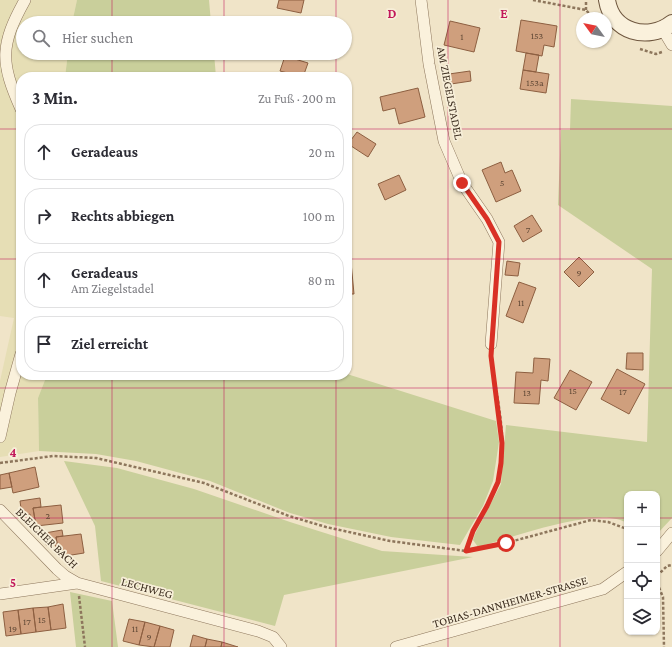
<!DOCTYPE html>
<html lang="de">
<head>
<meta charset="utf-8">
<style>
  body { margin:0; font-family:"Crimson Pro",serif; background:#f7f7f7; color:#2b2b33 }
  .controls { position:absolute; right:12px; bottom:12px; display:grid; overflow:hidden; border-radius:8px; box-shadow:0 1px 3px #0004 }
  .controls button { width:36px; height:36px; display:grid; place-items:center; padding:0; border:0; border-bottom:1px solid #e1e1e2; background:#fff; color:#2b2b33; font:20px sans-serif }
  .compass { position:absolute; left:576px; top:12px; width:36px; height:36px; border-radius:50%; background:#fff; box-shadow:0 1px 3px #0004; rotate:303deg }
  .stop { position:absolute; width:12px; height:12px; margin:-9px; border:3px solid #d93025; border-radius:50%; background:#fff }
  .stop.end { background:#d93025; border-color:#fff; box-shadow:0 1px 4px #0008 }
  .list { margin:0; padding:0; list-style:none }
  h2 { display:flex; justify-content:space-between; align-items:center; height:52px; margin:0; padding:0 16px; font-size:17px }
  h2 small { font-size:13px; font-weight:400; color:#7c7c81 }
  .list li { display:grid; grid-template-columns:26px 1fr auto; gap:12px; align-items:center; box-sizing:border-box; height:56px; margin:0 8px 8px; padding:0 8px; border:1px solid #e1e1e2; border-radius:16px }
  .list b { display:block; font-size:15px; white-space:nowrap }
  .list p { margin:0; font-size:13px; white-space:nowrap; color:#7c7c81 }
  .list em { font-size:13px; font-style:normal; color:#7c7c81 }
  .icon { flex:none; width:22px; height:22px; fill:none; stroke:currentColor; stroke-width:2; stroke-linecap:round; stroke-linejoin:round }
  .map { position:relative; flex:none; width:672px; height:647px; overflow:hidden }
  .search { position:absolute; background:#fff; box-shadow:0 1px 3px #0004; left:16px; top:16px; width:336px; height:44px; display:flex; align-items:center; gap:10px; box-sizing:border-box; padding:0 14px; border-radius:22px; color:#7c7c81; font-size:15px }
  .panel { position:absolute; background:#fff; box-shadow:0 1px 3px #0004; left:16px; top:72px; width:336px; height:308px; border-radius:16px }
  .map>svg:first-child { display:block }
</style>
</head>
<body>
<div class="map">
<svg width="672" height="647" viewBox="0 0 672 647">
  <rect width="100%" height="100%" fill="#f0e4c8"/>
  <path fill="#e6deb5" d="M0 0H77L72 23H23V53H68L65 77H21V375H47L38 398 39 451 0 457V381L14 318 0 316Z"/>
  <path fill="#c9cf9b" d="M77 0H209L211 23H72Z
    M68 53H214L216 77H65Z
    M571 99 672 106V518L657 534V494H627V523C599 505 511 538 478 547L473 540 475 534 501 484 506 425 647 442 652 269 558 205 561 130H570Z
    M347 374 496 421 499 442 493 481 483 506 460 545 391 537 328 524 290 513 210 481 136 461 96 454 39 451 38 398 47 375Z
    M64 461 117 468 194 489 290 522 382 551 473 557 284 595 275 626 101 581 95 526Z
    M70 592 112 601 118 647H76Z"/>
  <path fill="#cf9f7d" stroke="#8d5f41" d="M279 0H304L301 13 277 8Z
    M521 20 557 26 554 47 544 45 542 56 516 51Z
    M450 21 480 28 474 52 444 45Z
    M526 53 539 55 536 72 523 70Z
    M285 56 308 63 303 77 280 71Z
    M523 70 549 74 546 93 520 89Z
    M470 71 471 81 451 84 449 74Z
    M418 88 425 117 399 124 395 108 383 111 380 97Z
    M357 132 376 144 368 157 348 144Z
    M501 162 505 173 512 170 521 191 496 202 482 170Z
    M399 175 406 190 385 200 378 184Z
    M532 215 542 231 523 242 514 226Z
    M579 257 594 272 579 287 564 272Z
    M507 261 520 263 518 276 505 275Z
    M347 262H351L354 294H347Z
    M519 282 536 288 523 323 506 316Z
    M627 353H643V370L626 369Z
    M534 358 550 359 548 381 541 380 539 404 514 403 516 372 533 373Z
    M617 369 645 384 629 414 601 399Z
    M570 370 592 382 576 410 554 398Z
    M35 467 39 487 13 493 9 473Z
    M9 473 12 487 0 489V475Z
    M40 498 41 507 33 508 35 520 31 521 30 514 22 516 20 501Z
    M61 505 63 523 36 526 33 508Z
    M62 530 63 536 56 537 58 548 56 549 55 544 46 545 45 533Z
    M81 534 84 553 59 557 56 537Z
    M63 604 66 628 51 630 48 607Z
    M48 607 51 630 36 632 33 608Z
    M33 608 36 632 21 634 18 610Z
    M18 610 21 634 6 636 3 612Z
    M129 619 145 622 139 645 123 641Z
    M145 622 160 626 154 647 139 645Z
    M160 626 174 630 170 647H154Z
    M193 635 207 639 205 647H190Z
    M207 639 222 642 221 647H205Z
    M222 642 238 647H221Z"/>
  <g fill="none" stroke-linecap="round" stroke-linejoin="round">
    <defs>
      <path id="minor" d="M421 0 429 64 444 141 462 183 487 219 499 242 491 344
        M663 30 672 45
        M21 109C0 62 0 45 25 0
        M0 437 10 393 21 354
        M0 510 57 569 65 576 77 583
        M657 551 672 533
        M0 594 77 583 258 631 273 637 281 647
        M396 647 603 589 627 572"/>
      <path id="secondary" d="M607 0C612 32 648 42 672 23"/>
    </defs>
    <use href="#minor" stroke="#8d765c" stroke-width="12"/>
    <use href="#secondary" stroke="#6f573f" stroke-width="18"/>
    <path stroke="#8d765c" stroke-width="2.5" stroke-dasharray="3 2" stroke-linecap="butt" d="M533 0 586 10 593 18
      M586 10V0
      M640 49 656 54 662 52
      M0 463 53 456 96 458 204 483 289 516 326 527 390 541 466 551 506 543 591 520 608 522 627 529
      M466 551C468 544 470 537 473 531 481 514 493 499 498 481 509 441 496 396 491 356
      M657 576 667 566 672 565
      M657 583 663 597 664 647
      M79 596 85 647"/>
    <use href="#minor" stroke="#faf1dc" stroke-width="11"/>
    <use href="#secondary" stroke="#faf1dc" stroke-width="16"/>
  </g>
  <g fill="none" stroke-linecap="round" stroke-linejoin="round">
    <path stroke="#d93025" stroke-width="5" d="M462 183 487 219 499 242 491 356 502 443 501 463 498 482 487 506 473 531 466 551 506 543"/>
  </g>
  <path fill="none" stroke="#c2185b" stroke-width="1" stroke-opacity="0.55" d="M112 0V23M224 0V23M336 0V23M448 0V647M560 0V647M112 53V77M224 53V77M336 53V77M0 129H21M347 129H672M0 259H21M347 259H672M112 375V647M224 375V647M336 375V647M0 388H672M0 518H627M657 518H672"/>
  <g text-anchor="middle" stroke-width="3.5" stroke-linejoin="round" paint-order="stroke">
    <g font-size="10" fill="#624a37">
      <text x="537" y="39">153</text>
      <text x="462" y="40">1</text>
      <text x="535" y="86">153a</text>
      <text x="502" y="186">5</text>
      <text x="528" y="233">7</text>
      <text x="579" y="276">9</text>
      <text x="521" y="306">11</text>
      <text x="573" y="394">15</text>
      <text x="623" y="395">17</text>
      <text x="527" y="396">13</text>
      <text x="48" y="519">2</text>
      <text x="42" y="623">15</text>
      <text x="27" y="625">17</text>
      <text x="13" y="632">19</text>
      <text x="135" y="632">11</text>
      <text x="149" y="640">9</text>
    </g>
    <g font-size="12" fill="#3d2e20" stroke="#f7eed8">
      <text transform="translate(450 93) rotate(79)" y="4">AM ZIEGELSTADEL</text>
      <text transform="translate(47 538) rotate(44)" y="4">BLEICHER BACH</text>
      <text transform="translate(147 588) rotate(15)" y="4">LECHWEG</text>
      <text transform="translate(510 602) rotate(-16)" y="4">TOBIAS-DANNHEIMER-STRASSE</text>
    </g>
  </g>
  <g font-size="13" text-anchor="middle" font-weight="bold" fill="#c2185b" stroke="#f7eed8" stroke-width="3.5" stroke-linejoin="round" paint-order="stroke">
    <text x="392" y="18">D</text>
    <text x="504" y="18">E</text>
    <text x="13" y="457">4</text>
    <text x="13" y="587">5</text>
  </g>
</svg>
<div class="controls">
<button>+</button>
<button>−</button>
<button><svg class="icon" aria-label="locate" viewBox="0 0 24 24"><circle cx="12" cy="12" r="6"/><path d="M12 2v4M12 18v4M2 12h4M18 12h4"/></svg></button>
<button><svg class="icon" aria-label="layers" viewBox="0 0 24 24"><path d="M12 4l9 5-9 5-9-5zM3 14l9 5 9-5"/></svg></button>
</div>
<svg class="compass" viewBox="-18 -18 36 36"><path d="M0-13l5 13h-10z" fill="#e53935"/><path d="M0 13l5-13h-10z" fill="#7c7c81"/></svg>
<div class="stop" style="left:506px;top:543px"></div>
<div class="stop end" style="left:462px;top:183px"></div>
<div class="search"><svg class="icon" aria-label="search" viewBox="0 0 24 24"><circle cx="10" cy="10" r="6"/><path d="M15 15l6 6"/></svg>Hier suchen</div>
<section class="panel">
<h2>3 Min.<small>Zu Fuß · 200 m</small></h2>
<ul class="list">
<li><svg class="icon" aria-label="ahead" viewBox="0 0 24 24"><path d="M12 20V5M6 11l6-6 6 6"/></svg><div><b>Geradeaus</b></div><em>20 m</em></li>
<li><svg class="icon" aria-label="right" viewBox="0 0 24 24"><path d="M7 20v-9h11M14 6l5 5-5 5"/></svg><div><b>Rechts abbiegen</b></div><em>100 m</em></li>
<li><svg class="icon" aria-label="ahead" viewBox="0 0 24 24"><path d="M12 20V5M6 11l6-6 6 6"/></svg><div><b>Geradeaus</b><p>Am Ziegelstadel</p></div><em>80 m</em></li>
<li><svg class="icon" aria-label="arrive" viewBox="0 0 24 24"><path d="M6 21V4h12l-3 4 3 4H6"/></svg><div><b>Ziel erreicht</b></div></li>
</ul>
</section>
</div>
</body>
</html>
